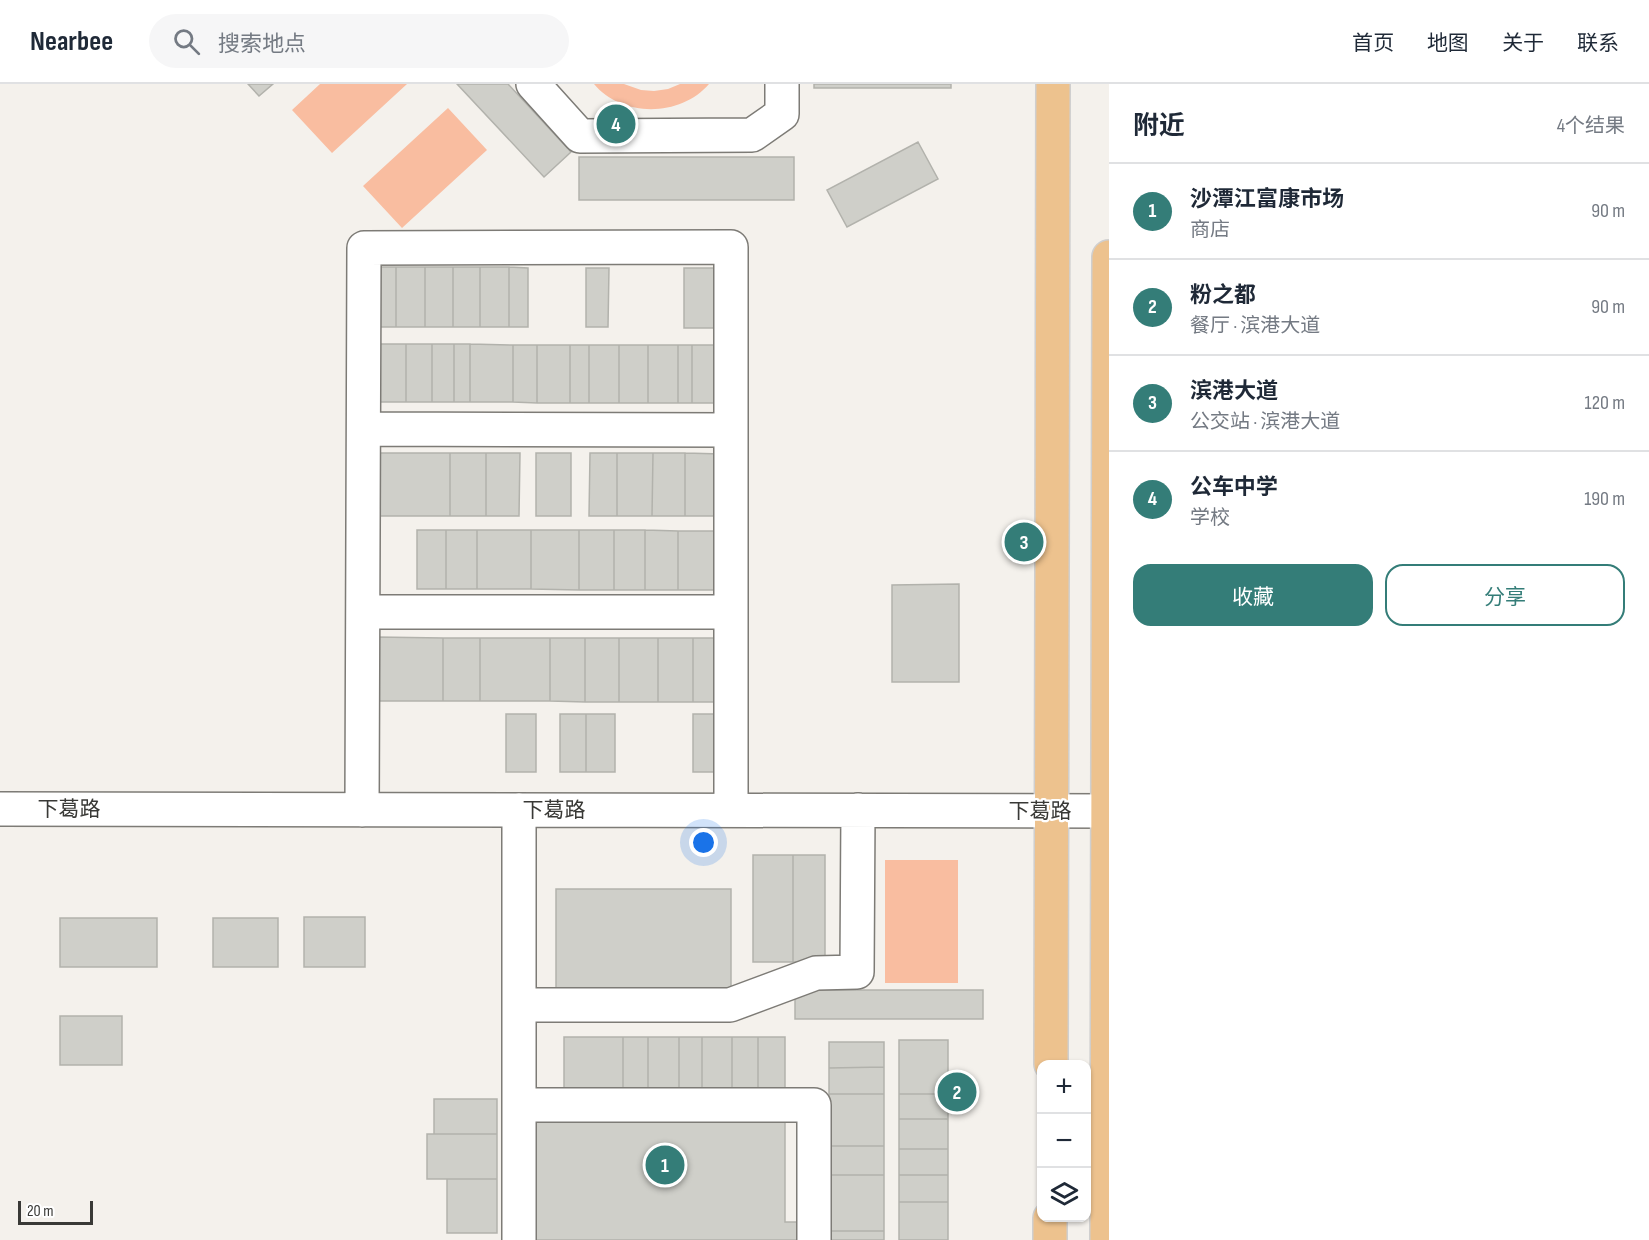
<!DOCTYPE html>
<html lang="zh">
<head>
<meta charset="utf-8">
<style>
  body { margin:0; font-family:"Sofia Sans Condensed","Noto Sans SC",sans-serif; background:#f6f6f7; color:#1f2937 }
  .controls { position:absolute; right:18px; bottom:18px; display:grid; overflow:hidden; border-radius:12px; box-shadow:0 2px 4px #0004 }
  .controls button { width:54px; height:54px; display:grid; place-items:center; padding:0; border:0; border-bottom:2px solid #e0e1e3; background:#fff; color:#1f2937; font:30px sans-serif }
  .scale { position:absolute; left:18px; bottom:15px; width:75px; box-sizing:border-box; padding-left:6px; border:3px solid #393936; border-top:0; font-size:16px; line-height:21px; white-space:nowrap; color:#393936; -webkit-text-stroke:4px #fff; paint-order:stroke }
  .you { position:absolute; left:704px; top:759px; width:21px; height:21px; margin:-15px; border:4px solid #fff; border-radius:50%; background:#1a73e8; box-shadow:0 0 0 9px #1a73e833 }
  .badge { display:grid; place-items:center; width:39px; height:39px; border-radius:50%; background:#347d78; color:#fff; font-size:20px; font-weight:700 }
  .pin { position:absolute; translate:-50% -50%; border:3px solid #fff; box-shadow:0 2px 6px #0006 }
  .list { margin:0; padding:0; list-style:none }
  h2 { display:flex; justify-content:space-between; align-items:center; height:78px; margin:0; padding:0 24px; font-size:26px }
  h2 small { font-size:20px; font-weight:400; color:#747a83 }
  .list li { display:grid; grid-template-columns:39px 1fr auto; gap:18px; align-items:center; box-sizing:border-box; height:96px; padding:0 24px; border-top:2px solid #e0e1e3 }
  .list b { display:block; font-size:22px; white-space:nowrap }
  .list p { margin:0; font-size:20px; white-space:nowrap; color:#747a83 }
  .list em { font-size:20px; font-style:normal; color:#747a83 }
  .actions { display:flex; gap:12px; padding:18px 24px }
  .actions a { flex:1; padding:14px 0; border:2px solid #347d78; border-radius:18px; text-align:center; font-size:21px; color:#347d78 }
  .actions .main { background:#347d78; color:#fff }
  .icon { flex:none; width:33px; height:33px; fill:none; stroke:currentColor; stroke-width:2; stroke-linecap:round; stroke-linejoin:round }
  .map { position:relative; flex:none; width:1109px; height:1156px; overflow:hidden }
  header { display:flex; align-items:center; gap:36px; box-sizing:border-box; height:84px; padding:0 30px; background:#fff; border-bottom:2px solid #e0e1e3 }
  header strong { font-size:28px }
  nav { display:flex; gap:33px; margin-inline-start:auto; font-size:21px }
  .search { width:420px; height:54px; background:#f6f6f7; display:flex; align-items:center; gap:15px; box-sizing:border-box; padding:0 21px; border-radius:33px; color:#747a83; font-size:22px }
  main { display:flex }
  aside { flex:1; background:#fff }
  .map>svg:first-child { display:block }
</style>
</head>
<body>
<header>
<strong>Nearbee</strong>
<div class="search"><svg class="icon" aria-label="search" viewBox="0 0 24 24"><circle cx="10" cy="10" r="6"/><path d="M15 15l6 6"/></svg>搜索地点</div>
<nav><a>首页</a><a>地图</a><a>关于</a><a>联系</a></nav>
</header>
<main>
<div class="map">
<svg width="1109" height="1156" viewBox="0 0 1109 1156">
  <rect width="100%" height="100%" fill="#f4f1ec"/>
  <path fill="#f9bda0" d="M320 0H407L332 69 292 26Z
    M594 0H624L641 6 654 7 668 5 680 0H709C681 33 622 34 594 0Z
    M448 24 487 66 402 144 363 102Z
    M885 776H958V899H885Z"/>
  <path fill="#cfcfc9" stroke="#b2b2ac" stroke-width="1.5" d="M248 0H273L259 12Z
    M457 0H508L571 68 544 93Z
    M814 0H951V4H814Z
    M918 58 938 95 847 143 827 106Z
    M579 73H794V116H579Z
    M374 183H396V243H374Z
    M396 183H425V243H396Z
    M425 183H453V243H425Z
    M453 183H480V243H453Z
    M480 183H509V243H480Z
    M509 183 528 184V243H509Z
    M586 184H609L608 243H586Z
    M684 184H721V244H684Z
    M374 260H406V318H374Z
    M406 260H432V318H406Z
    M432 260H454V318H432Z
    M454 260H470V318H454Z
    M470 260 513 261V318H470Z
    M513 261H537V319L513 318Z
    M537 261H570V319H537Z
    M570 261H589V319H570Z
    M589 261H619V319H589Z
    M619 261H648V319H619Z
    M648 261H678V319H648Z
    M678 261H692V319H678Z
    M692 261H721V319H692Z
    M374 369H450V432H374Z
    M450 369H486V432H450Z
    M486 369H520L519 432H486Z
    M536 369H571V432H536Z
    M590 369H617V432H589Z
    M617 369H653L652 432H617Z
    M653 369H685V432H652Z
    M685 369 721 370V432H685Z
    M417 446H446V505H417Z
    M446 446H477V505H446Z
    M477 446H531V505H477Z
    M531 446H579V506L531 505Z
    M579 446H614V506H579Z
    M614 446H645V506H614Z
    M645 446 678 447V506H645Z
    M678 447H721V506H678Z
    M959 500V598H892V501Z
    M376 553 443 554V617H376Z
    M443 554H480V617H443Z
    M480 554H550V617H480Z
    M550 554H585V618L550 617Z
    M585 554H619V618H585Z
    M619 554H658V618H619Z
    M658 554H693V618H658Z
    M693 554H720V618H693Z
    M506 630H536V688H506Z
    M560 630H586V688H560Z
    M586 630H615V688H586Z
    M693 630H720V688H693Z
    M753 771H793V878H753Z
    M793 771H825V878H793Z
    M556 805H731V906H556Z
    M304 833H365V883H304Z
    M60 834H157V883H60Z
    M213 834H278V883H213Z
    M795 906H983V935H795Z
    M60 932H122V981H60Z
    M564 953H623V1005L564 1006Z
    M623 953H648V1005H623Z
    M648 953H679V1005H648Z
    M679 953H702V1005H679Z
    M702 953H732V1005H702Z
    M732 953H758V1005H732Z
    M758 953H785V1005H758Z
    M899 956H948V1010H899Z
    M829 958H884V983L829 984Z
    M884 983V1010H829V984Z
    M829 1010H884V1062H829Z
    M899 1010H948V1035H899Z
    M434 1015H497V1050H434Z
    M532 1035H785V1138H799V1156H532Z
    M899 1035H948V1065H899Z
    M427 1050H497V1095H427Z
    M829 1062H884V1091H829Z
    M899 1065H948V1091H899Z
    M829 1091H884V1147H829Z
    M899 1091H948V1118H899Z
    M447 1095H497V1149H447Z
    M899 1118H948V1156H899Z
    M829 1147H884V1156H829Z"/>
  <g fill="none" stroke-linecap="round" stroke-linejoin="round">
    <defs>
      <path id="minor" d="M533 0 580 52 752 51 782 30V0
        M364 345 731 346
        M363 528H731
        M0 725 1109 727
        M362 726 364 164 731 163V726
        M519 726V1156
        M519 921H730L816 889 857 888 858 726
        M519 1021H814V1156"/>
      <path id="major" d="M1051 980 1053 0
        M1050 1156V1134
        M1107 1156 1109 173"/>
    </defs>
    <use href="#minor" stroke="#7d7b76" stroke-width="36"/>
    <use href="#major" stroke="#cfcfcf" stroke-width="36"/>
    <use href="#minor" stroke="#fff" stroke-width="33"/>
    <use href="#major" stroke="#edc28e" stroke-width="33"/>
  </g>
  <g text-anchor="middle" stroke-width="4.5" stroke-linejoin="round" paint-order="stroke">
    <g font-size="21" fill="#393936" stroke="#fff">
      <text x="69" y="732">下葛路</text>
      <text x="554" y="733">下葛路</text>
      <text x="1040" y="734">下葛路</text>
    </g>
  </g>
</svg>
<div class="controls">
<button>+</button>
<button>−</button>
<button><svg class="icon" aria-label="layers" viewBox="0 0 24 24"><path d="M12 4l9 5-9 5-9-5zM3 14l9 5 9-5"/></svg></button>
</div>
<div class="scale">20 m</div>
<div class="you"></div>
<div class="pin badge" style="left:665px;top:1081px">1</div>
<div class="pin badge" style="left:957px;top:1008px">2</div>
<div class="pin badge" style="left:1024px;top:458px">3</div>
<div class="pin badge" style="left:616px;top:40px">4</div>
</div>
<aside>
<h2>附近<small>4个结果</small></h2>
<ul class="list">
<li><span class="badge">1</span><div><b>沙潭江富康市场</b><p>商店</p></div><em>90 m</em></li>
<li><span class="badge">2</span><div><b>粉之都</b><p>餐厅 · 滨港大道</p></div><em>90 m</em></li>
<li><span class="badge">3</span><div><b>滨港大道</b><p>公交站 · 滨港大道</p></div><em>120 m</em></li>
<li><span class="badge">4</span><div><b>公车中学</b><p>学校</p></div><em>190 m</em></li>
</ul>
<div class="actions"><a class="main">收藏</a><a>分享</a></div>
</aside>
</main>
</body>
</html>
